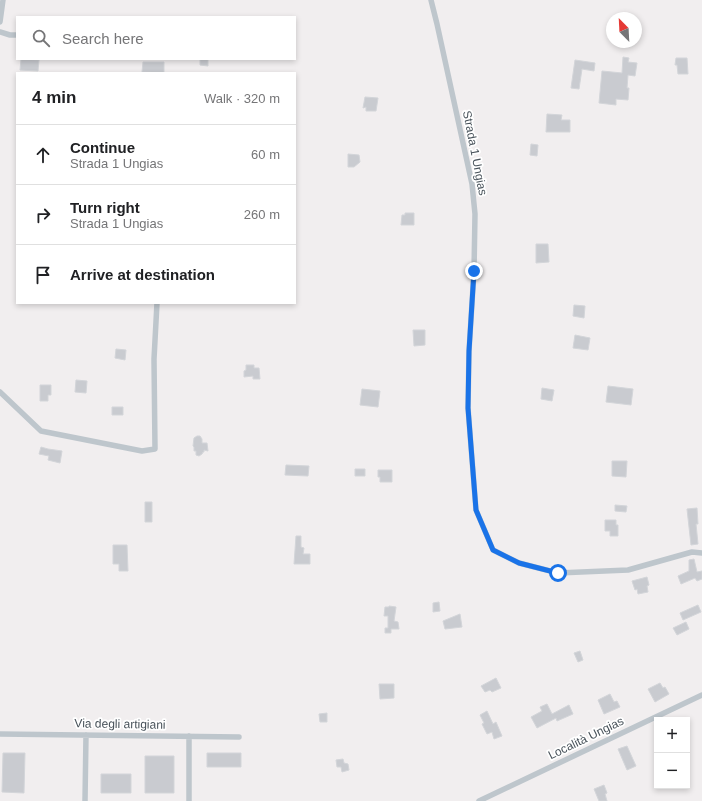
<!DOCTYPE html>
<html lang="en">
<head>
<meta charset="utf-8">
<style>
  body { margin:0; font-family:Arial,sans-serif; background:#f2f2f2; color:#202124 }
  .controls { position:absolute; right:12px; bottom:12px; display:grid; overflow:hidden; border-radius:0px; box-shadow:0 2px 6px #0003 }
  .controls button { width:36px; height:36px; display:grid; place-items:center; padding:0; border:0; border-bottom:1px solid #e0e0e0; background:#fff; color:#202124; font:20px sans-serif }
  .compass { position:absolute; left:606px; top:12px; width:36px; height:36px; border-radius:50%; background:#fff; box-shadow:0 2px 6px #0003; rotate:336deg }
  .stop { position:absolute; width:12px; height:12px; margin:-9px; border:3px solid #1a73e8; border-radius:50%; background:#fff }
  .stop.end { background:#1a73e8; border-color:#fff; box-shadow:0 1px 4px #0008 }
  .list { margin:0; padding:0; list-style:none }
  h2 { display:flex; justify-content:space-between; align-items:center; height:52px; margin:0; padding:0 16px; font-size:17px }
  h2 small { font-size:13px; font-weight:400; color:#757577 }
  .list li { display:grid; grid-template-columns:26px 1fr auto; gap:12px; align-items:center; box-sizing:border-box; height:60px; padding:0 16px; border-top:1px solid #e0e0e0 }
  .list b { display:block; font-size:15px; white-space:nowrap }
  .list p { margin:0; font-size:13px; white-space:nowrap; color:#757577 }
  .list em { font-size:13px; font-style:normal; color:#757577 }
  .icon { flex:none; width:22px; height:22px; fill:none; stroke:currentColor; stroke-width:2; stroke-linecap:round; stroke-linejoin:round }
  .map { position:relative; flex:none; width:702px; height:801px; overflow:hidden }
  .search { position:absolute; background:#fff; box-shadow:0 2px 6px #0003; left:16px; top:16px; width:280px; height:44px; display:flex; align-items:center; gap:10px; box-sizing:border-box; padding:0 14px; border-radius:0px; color:#757577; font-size:15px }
  .panel { position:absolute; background:#fff; box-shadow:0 2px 6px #0003; left:16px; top:72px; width:280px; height:232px; border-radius:0px }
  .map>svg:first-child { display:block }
</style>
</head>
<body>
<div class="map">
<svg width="702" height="801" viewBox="0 0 702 801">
  <rect width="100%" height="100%" fill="#f1eeef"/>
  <path fill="#c9cbd0" stroke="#d3d5d9" d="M623 57 629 58 628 62 637 63 635 76 628 75 627 88H629L628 100 616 99V105L599 103 602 71 622 73Z
    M676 58H687L688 74H678L677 65H675Z
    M21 59 39 60 38 71 20 70Z
    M200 59H208V66L200 65Z
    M575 60 595 63 594 71 582 69 579 89 571 88Z
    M143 62H164V73L142 72Z
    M365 97 378 98 376 111H366V107L363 108Z
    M547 114 562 115 561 120H570V132H546Z
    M531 144 538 145 537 156 530 155Z
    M348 154 359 155 360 162 354 167H348Z
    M405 213H414V225H401L402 215H405Z
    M536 244H548L549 262 536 263Z
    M574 305 585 306 584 318 573 316Z
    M413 330H425V345L414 346Z
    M575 335 590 338 588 350 573 348Z
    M116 349 126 350 125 360 115 358Z
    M246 365H254V368H259L260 379H253V376L244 377V371L246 370Z
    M76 380 87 381 86 393 75 392Z
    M40 385H51V395H48V401H40Z
    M608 386 633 389 631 405 606 402Z
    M542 388 554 390 552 401 541 399Z
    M362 389 380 391 378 407 360 405Z
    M112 407H123V415H112Z
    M197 436H200L202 439V443H207L208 451 204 450V452H203L202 454 199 456 196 455V451H194V447L193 446 194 438Z
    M41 447 48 449 62 451 60 463 48 460 49 456 39 454Z
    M612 461H627L626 477 612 476Z
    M286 465 309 466 308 476 285 475Z
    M355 469H365V476H355Z
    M378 470H392V482H380V477H378Z
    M145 502H152V522H145Z
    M615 505 627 506 626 512 615 511Z
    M697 508 698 524H696L698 544 691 545 687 509Z
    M605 520H616V525H618V536H610V531H605Z
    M296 536H301V547L304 548 303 554H310V564H294Z
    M113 545H127L128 571H119V564H113Z
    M694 559 697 572 702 571V579L697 581 695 578 681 584 678 576 689 571V560Z
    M647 577 649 585 647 586 648 592 638 594 637 589 635 590 632 581Z
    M439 602 440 611 433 612V603Z
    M698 605 701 612 683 620 680 613Z
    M389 606 396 607 394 621 398 622 399 629H391V633H385V628H388V616H384L385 607H389Z
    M460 614 462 627 445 629 443 621Z
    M686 622 689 629 677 635 673 628Z
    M580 651 583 660 578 662 574 653Z
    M496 678 501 688 492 692 490 690 485 692 481 686Z
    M660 683 663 688 665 687 669 694 655 702 648 689Z
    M379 684H394V698L380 699Z
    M610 694 614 702 617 701 620 707 604 714 598 700Z
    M547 704 552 714 569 705 573 714 557 721 556 718 537 728 531 717 542 711 540 707Z
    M487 711 493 724 496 722 502 736 494 739 492 732 487 734 482 724 484 723 480 715Z
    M327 713V722H320L319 714Z
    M627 746 636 766 627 770 618 749Z
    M3 753H25L24 793 2 792Z
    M207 753H241V767H207Z
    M145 756H174V793H145Z
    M343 759 344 763 348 764 349 770 342 772 341 767H337L336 760Z
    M101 774H131V793H101Z
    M604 785 607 793 605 794 607 801H599L594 789Z"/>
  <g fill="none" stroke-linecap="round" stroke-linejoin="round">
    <path stroke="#bec6cc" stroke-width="5.5" d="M431 0 437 24 472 184 475 214 474 271 469 351 468 408 476 510 493 550 519 563 558 573 628 570 692 552 702 553
      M0 22 3 0
      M0 32 10 35H17
      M0 392 41 431 142 451 155 449 154 359 157 303
      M0 734 239 737
      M85 801 86 735
      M189 801V736
      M479 801 702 695"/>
  </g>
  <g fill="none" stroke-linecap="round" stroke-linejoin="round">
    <path stroke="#1a73e8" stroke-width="5" d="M474 271 469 351 468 408 476 510 493 550 519 563 558 573"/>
  </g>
  <g text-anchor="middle" stroke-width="3.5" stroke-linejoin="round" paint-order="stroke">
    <g font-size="12" fill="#48525a" stroke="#fff">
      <text transform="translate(475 153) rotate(79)" y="4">Strada 1 Ungias</text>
      <text transform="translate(120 724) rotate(1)" y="4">Via degli artigiani</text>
      <text transform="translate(586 738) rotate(-26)" y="4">Località Ungias</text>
    </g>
  </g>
</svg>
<div class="controls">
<button>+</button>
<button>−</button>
</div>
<svg class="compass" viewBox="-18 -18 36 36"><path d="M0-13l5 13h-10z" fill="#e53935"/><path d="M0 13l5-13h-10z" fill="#757577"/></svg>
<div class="stop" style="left:558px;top:573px"></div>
<div class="stop end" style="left:474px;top:271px"></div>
<div class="search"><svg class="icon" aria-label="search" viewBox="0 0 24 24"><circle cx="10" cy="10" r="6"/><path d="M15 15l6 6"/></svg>Search here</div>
<section class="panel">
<h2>4 min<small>Walk · 320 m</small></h2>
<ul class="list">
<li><svg class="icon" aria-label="ahead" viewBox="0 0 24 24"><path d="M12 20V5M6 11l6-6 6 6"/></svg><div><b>Continue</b><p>Strada 1 Ungias</p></div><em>60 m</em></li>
<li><svg class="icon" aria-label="right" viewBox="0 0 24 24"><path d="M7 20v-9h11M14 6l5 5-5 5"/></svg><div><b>Turn right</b><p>Strada 1 Ungias</p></div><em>260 m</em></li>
<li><svg class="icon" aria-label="arrive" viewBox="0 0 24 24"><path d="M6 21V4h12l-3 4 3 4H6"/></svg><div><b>Arrive at destination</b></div></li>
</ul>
</section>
</div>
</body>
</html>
